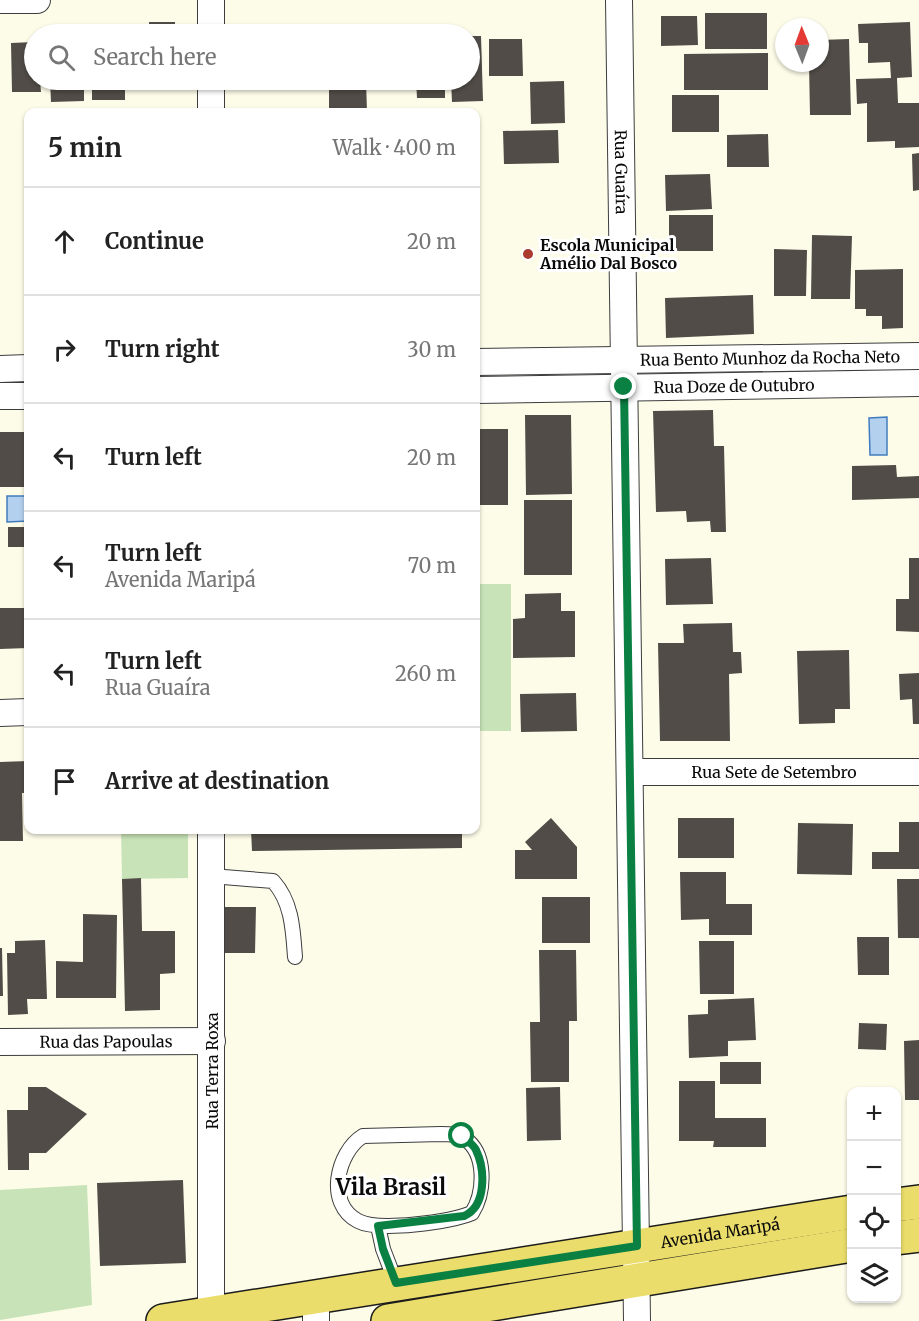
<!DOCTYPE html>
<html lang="en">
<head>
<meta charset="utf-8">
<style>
  body { margin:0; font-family:Merriweather,serif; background:#f6f6f6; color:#222 }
  .controls { position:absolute; right:18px; bottom:18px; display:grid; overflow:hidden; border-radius:12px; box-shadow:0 2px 4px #0004 }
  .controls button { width:54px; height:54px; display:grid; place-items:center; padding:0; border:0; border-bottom:2px solid #e0e0e0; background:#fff; color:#222; font:30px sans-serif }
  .compass { position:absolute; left:775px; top:18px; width:54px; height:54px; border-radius:50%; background:#fff; box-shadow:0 2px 4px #0004; rotate:359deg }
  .stop { position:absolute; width:18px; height:18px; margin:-14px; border:4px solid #0b8043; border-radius:50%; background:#fff }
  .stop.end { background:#0b8043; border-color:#fff; box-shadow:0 2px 6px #0008 }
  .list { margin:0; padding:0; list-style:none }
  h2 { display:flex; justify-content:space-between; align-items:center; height:78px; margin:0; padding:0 24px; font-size:26px }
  h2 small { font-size:20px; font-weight:400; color:#767676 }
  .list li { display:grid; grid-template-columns:39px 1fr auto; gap:18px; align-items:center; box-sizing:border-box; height:108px; padding:0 24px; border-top:2px solid #e0e0e0 }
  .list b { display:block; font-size:22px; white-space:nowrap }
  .list p { margin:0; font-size:20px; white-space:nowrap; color:#767676 }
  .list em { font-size:20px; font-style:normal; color:#767676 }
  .icon { flex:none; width:33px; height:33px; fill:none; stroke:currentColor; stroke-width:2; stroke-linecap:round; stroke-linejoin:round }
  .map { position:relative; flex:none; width:919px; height:1321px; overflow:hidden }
  .search { position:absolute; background:#fff; box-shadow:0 2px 4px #0004; left:24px; top:24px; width:456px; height:66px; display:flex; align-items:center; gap:15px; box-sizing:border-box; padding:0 21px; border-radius:33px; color:#767676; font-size:22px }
  .panel { position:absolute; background:#fff; box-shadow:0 2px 4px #0004; left:24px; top:108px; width:456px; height:726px; border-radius:12px }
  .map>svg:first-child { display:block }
</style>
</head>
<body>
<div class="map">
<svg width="919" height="1321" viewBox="0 0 919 1321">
  <rect width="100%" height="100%" fill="#fdfce9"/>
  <path fill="#c8e3b7" d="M476 584H511V731H476Z
    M121 830H188V878L122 879Z
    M87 1185 92 1305 0 1320V1190Z"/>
  <path fill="#b3d0ef" stroke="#417cbf" stroke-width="1.5" d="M887 417V455H870L869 418Z
    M7 496H28V521L7 522Z"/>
  <path fill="#514c47" d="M705 13H767V49H705Z
    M661 16H697L698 45 661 46Z
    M149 22H175V34H149Z
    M910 22 912 77 897 78 898 103H919V147L895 148V141L867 142V103L857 104 856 79 891 78 890 62 868 63V43H859L858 24Z
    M470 36H481L483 101 452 102 451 80H470Z
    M489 39H522L523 76H489Z
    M849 39 851 115H810L809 63H820V40Z
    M34 42V80H40L41 92H12L11 43Z
    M768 53V90H684V54Z
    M50 80H84V101L51 102Z
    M92 80H125V100H92Z
    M329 80H366L367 112H329Z
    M375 80H403L404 85H375Z
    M416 80H445V98H417Z
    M564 81 565 123 531 124 530 82Z
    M672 95H719V132H672Z
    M558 130 559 163 504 164 503 131Z
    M768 134 769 167H727V135Z
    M919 153V190L913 191 912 154Z
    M710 174 712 209 666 211 665 175Z
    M669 215H713V251H669Z
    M812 235 852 236 850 299H811Z
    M774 249 807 250 806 296H774Z
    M903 269V328L882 329V316H866V309H855V270Z
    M753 295 754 334 666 338 665 298Z
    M713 410 714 446H724L726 532H711L710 521 687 522 686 511 656 512 653 411Z
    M525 415H571L572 494 526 495Z
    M476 429H508V505H476Z
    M0 432H28V487H0Z
    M896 465 897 477 919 476V498L852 500V466Z
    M524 500H572V575H524Z
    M8 527H28V547H8Z
    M711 558 713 604 666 605 665 559Z
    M909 558H919V632L896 631V599H909Z
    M561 593V611H575V657L513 658V619L525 618V594Z
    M0 608H28V648L0 649Z
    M732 623 733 652H741L742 673 729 674 730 741H660L658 643H684L683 624Z
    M849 650 850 709H835V723L799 724 797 651Z
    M919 673V724H913L912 699 900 700 899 674Z
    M576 693 577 731 521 732 520 694Z
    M28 761V793H22L23 841H0V762Z
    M551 818 577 847V879H515V850H532L525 842Z
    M678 818H734V858H678Z
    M899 822H919V869H872V852H899Z
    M798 823 853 824 852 875 797 874Z
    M251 830H462V848L252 851Z
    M680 872H726V904H752V935H709V919L681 920Z
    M141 878 142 931H175V973L160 974V1010L125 1011 122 879Z
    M897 879H919V938H898Z
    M542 897H590V943H542Z
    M223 907H256L255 953H223Z
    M83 914 117 915 116 998H56V961L83 962Z
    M857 937H889V975H858Z
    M45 940 47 999H27L28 1014 8 1015 7 953H15V941Z
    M699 941H734V994H700Z
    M0 948H2L3 996H0Z
    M539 950H576L577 1021H569V1082H531L530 1022H540Z
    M754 998 756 1040 728 1041V1056L689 1058 688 1015 708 1014V1000Z
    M859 1023 887 1024 886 1050 858 1049Z
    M919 1040V1100H905L904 1041Z
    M720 1062H761V1084H720Z
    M679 1081H715V1118H766V1147H713L714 1141H679Z
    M28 1087H46L87 1114 46 1153H29V1170H8L7 1110H28Z
    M560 1087 561 1140 527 1141 526 1088Z
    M183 1180 186 1263 100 1266 97 1183Z"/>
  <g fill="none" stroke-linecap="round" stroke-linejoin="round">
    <defs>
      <path id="service" d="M211 876 273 881C292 902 293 929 295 957
        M441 1134C448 1134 458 1134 464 1138 487 1153 485 1192 472 1213 450 1222 379 1232 358 1221 325 1204 337 1152 363 1136Z
        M378 1226 383 1249 396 1283"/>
      <g id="minor">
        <path d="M0 0H37"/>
        <path id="s1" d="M619 0 637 1321"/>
        <path d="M211 34V0"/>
        <path d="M211 112V80"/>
        <path id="s2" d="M476 362 919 356"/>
        <path d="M0 369 28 368"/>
        <path id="s3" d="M476 390 919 383"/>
        <path d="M0 396H28"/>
        <path d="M0 713 28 712"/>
        <path id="s4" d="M630 772H919"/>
        <path id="s5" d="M0 1042 212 1041"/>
        <path d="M211 1313V830"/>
        <path d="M316 1321V1297"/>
      </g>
      <g id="primary">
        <path d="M896 1205 919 1202"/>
        <path d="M896 1238 919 1235"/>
        <path id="s6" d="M163 1321 852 1212"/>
        <path d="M388 1321 852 1245"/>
      </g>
    </defs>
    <use href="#service" stroke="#3d3d3d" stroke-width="16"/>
    <use href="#minor" stroke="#3d3d3d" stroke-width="28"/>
    <use href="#primary" stroke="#1b1b1b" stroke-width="36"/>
    <use href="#service" stroke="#fff" stroke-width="14"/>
    <use href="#minor" stroke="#fff" stroke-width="26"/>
    <use href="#primary" stroke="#ebdd6b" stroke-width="33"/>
  </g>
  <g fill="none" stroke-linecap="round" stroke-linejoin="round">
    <path stroke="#0b8043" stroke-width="8" d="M462 1136C467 1140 474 1145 476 1150 485 1169 487 1206 464 1216L378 1226 383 1249 396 1283 637 1246 624 387"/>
  </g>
  <circle fill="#ab3b31" stroke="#fff" stroke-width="2" cx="528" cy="254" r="6"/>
  <g text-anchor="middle" stroke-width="6" stroke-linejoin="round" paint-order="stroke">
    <g font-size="16" fill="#0a0a0a" stroke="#fff">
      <text dy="6" stroke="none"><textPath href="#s1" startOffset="172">Rua Guaíra</textPath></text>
      <text dy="6" stroke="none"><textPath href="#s2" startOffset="294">Rua Bento Munhoz da Rocha Neto</textPath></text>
      <text dy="6" stroke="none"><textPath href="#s3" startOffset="258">Rua Doze de Outubro</textPath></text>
      <text dy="6" stroke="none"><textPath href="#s4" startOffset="144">Rua Sete de Setembro</textPath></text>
      <text dy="6" stroke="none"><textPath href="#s5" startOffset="106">Rua das Papoulas</textPath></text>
      <text transform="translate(212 1071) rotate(-90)" y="6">Rua Terra Roxa</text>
      <text dy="6" stroke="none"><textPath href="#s6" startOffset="564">Avenida Maripá</textPath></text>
    </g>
    <g font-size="16" font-weight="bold" fill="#0a0a0a" stroke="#fff" text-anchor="start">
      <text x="540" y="251">Escola Municipal<tspan x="540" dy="18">Amélio Dal Bosco</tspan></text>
    </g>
    <g font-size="22" font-weight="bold" fill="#0a0a0a" stroke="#fff">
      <text x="391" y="1195">Vila Brasil</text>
    </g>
  </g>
</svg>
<div class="controls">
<button>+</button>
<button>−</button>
<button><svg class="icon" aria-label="locate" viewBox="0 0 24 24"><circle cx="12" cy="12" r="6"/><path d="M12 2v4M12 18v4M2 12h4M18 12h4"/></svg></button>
<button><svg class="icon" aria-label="layers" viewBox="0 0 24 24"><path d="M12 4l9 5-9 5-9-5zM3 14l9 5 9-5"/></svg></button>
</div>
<svg class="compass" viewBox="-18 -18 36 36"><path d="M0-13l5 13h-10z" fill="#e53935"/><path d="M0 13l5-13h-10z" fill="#767676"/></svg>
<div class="stop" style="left:462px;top:1136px"></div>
<div class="stop end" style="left:624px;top:387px"></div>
<div class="search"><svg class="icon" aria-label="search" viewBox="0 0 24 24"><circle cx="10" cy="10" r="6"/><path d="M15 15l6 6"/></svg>Search here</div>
<section class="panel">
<h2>5 min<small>Walk · 400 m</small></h2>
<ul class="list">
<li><svg class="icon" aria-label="ahead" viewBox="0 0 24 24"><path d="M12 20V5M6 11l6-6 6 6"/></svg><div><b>Continue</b></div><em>20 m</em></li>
<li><svg class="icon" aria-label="right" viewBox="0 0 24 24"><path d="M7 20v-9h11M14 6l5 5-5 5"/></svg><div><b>Turn right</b></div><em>30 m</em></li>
<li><svg class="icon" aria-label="left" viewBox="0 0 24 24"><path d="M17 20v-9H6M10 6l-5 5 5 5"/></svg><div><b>Turn left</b></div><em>20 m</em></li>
<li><svg class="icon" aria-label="left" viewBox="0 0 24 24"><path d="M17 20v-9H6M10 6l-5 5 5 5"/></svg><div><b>Turn left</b><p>Avenida Maripá</p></div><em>70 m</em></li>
<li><svg class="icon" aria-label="left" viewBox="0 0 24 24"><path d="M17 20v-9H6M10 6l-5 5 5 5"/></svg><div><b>Turn left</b><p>Rua Guaíra</p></div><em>260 m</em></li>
<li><svg class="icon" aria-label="arrive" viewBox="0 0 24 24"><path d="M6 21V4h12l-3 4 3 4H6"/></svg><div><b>Arrive at destination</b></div></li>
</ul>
</section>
</div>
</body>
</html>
